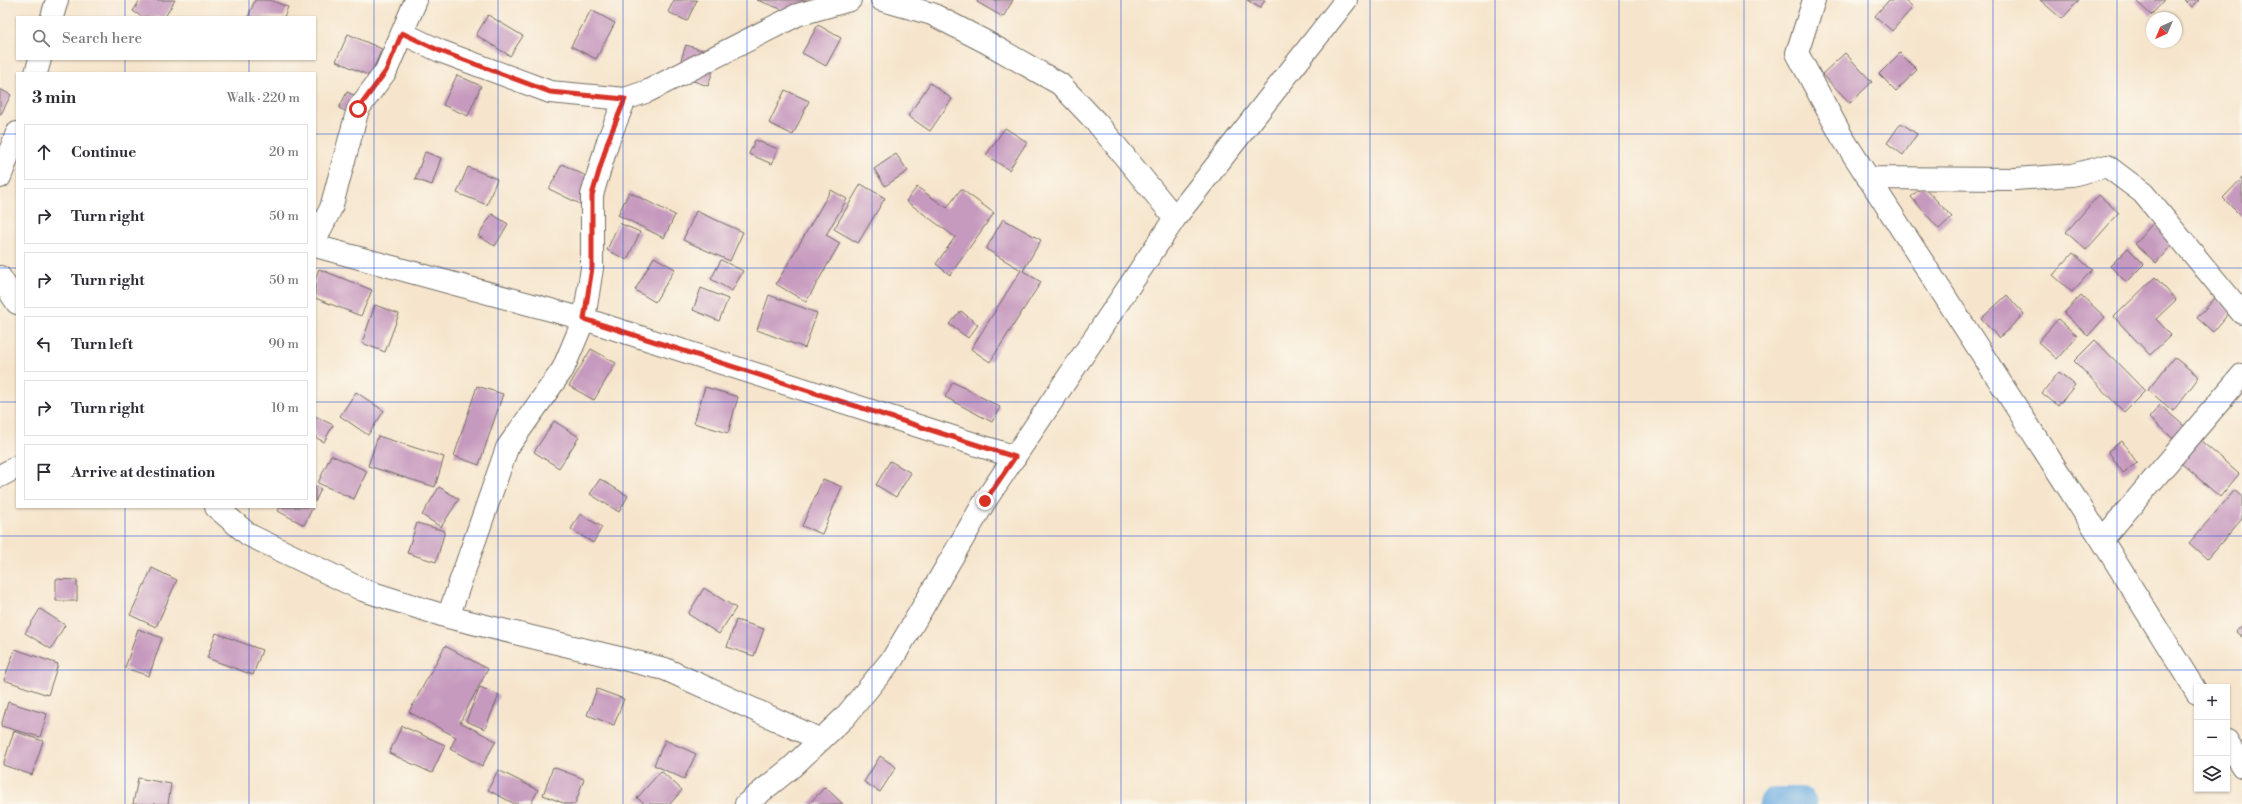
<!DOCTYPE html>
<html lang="en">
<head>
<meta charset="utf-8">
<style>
  body { margin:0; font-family:"Libre Bodoni",serif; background:#f2f2f3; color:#2b2b33 }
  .controls { position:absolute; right:12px; bottom:12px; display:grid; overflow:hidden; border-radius:0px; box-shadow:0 1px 3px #0004 }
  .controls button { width:36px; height:36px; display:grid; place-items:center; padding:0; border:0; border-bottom:1px solid #e1e1e2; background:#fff; color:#2b2b33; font:20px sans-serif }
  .compass { position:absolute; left:2146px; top:12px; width:36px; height:36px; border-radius:50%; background:#fff; box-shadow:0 1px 3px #0004; rotate:224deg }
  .stop { position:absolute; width:12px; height:12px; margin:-9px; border:3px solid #d93025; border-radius:50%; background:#fff }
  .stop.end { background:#d93025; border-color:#fff; box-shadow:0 1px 4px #0008 }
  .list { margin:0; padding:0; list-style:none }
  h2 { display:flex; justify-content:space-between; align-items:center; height:52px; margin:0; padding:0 16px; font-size:17px }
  h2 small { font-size:13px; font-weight:400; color:#7c7c81 }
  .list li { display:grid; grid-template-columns:26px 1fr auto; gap:12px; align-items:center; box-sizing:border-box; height:56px; margin:0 8px 8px; padding:0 8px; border:1px solid #e1e1e2; border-radius:0px }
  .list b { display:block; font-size:15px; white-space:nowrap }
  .list em { font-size:13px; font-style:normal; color:#7c7c81 }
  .icon { flex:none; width:22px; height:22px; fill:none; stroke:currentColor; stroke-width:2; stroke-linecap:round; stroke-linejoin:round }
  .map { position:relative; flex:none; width:2242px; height:804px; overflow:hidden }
  .search { position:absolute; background:#fff; box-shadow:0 1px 3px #0004; left:16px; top:16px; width:300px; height:44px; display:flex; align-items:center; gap:10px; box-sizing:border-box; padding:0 14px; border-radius:0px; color:#7c7c81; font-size:15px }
  .panel { position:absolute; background:#fff; box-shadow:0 1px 3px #0004; left:16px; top:72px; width:300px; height:436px; border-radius:0px }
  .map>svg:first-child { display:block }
</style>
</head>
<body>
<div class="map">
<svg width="2242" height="804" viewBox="0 0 2242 804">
  <rect width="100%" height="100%" fill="#fbf7ec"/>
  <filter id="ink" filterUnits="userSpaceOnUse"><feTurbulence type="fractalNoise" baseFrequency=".025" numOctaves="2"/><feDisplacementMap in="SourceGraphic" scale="8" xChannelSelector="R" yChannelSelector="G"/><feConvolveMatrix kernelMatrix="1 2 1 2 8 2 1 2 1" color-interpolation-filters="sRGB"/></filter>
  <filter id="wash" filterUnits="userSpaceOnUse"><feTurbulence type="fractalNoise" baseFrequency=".012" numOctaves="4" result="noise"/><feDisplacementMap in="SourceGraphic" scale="16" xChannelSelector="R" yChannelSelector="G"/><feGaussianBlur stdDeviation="0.9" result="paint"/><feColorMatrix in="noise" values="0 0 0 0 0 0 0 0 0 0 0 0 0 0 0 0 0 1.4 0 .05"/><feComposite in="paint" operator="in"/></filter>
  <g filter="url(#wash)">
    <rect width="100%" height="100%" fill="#f6e5cc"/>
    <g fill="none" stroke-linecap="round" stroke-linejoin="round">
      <path stroke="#6fafe2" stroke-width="34" d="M1776 804H1800"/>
    </g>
    <g id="blocks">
      <path fill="#c699be" d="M140 0H175L165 17H142L133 11Z
        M255 0H270L288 7 284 17H248Z
        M674 0H697L687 21 668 12Z
        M757 0H811L805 18Z
        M978 0H1013L1003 17 977 2Z
        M1247 0H1265L1260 8Z
        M1889 0H1905L1913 7 1892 31 1875 16Z
        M2040 0H2079L2062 19Z
        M2135 0H2165L2151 15Z
        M2185 0H2199L2192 7Z
        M591 10 615 23 596 59 571 46Z
        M488 15 523 36 510 56 476 35Z
        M818 25 841 38 826 66 802 53Z
        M348 34 382 49 370 76 336 61Z
        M686 45 718 55 708 86 676 75Z
        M1845 53 1872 82 1850 103 1822 74Z
        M1900 53 1917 70 1896 91 1879 74Z
        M457 75 481 86 468 116 443 105Z
        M930 83 952 99 930 131 908 116Z
        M0 89 11 95 1 114H0Z
        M785 90 809 101 793 135 769 123Z
        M347 92 369 102 361 119 339 108Z
        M1901 123 1917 134 1903 155 1887 143Z
        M1005 128 1027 142 1009 170 986 155Z
        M755 140 778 149 772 164 749 154Z
        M425 152 441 158 432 185 415 179Z
        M896 154 908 171 885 186 874 169Z
        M562 164 592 179 580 204 549 189Z
        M468 167 497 179 487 205 457 193Z
        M2242 178V217L2223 198Z
        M861 184 885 198 858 243 834 229Z
        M1923 186 1952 217 1939 229 1911 197Z
        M917 187 947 208 961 189 994 213 950 275 936 264 955 237 906 201Z
        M831 190 847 199 826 235 840 243 806 302 776 284Z
        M629 192 675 215 664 238 618 215Z
        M2099 195 2119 213 2086 250 2066 232Z
        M696 211 743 232 730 261 683 240Z
        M492 214 508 224 495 246 478 236Z
        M1003 219 1041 240 1023 271 1041 282 990 362 971 349 1021 270 986 249Z
        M619 223 640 232 627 260 607 250Z
        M2153 223 2174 242 2156 263 2135 244Z
        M2128 248 2144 264 2126 282 2110 266Z
        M2073 253 2092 270 2072 292 2053 275Z
        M654 257 675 269 655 302 635 290Z
        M721 260 743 271 732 291 711 279Z
        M319 269 372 290 361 316 315 298V280Z
        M2155 277 2176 300 2156 319 2171 335 2150 355 2114 317Z
        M701 288 728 299 719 321 693 310Z
        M769 295 817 313 805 348 757 330Z
        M2007 295 2024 314 1999 338 1981 319Z
        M2081 295 2105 317 2088 336 2064 313Z
        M2215 298 2231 311 2213 332 2197 318Z
        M375 305 399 314 385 352 362 343Z
        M961 311 978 325 968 338 949 324Z
        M2058 319 2077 336 2057 359 2038 342Z
        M2095 340 2145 391 2124 412 2074 361Z
        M591 349 616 363 594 400 569 386Z
        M2174 357 2199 377 2173 411 2148 390Z
        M2059 372 2075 385 2058 406 2042 393Z
        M953 382 1000 407 992 422 945 397Z
        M477 386 503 394 479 465 454 456Z
        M705 387 738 397 728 433 694 423Z
        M356 392 384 411 368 435 340 416Z
        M2160 405 2239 474 2220 497 2175 458 2184 448 2149 418Z
        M315 416 333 425 324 442 315 437Z
        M554 421 579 437 559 468 534 452Z
        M378 436 444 457 435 487 368 466Z
        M2122 441 2137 463 2123 473 2108 451Z
        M331 455 367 471 354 499 318 483Z
        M890 461 911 473 896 497 876 485Z
        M600 479 628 496 619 512 590 494Z
        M823 479 842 487 822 534 802 526Z
        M315 486 321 489 315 502Z
        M439 487 459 499 441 527 422 515Z
        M2235 490 2242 496V519L2207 559 2189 543Z
        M280 507H313L304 525 278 511Z
        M580 514 602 527 593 543 571 529Z
        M417 523 445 531 436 562 407 553Z
        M152 568 177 580 156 627 130 615Z
        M56 579 77 580V601H56Z
        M704 588 736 608 719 634 688 614Z
        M40 609 65 625 51 649 25 633Z
        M736 620 764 629 754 656 727 647Z
        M2242 625V637L2236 632Z
        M138 629 162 638 149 676 125 668Z
        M216 633 262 650 253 675 207 658Z
        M445 646 488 669 460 722 496 741 482 766 450 749 456 737 409 712Z
        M15 649 58 664 48 695 4 680Z
        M480 687 499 695 485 729 466 721Z
        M597 689 624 699 614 725 587 715Z
        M8 702 47 714 40 737 1 726Z
        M402 726 445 745 432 773 389 753Z
        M14 731 43 741 32 775 3 765Z
        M665 740 696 754 684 779 654 765Z
        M880 756 896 767 880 792 864 782Z
        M553 767 584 779 575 804H566L543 795Z
        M498 770 538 790 531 804H515L488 790Z
        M661 771 682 790 670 804H645L637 798Z
        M138 778 171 784 168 804H133Z
        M825 787 843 804H809Z"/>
    </g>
  </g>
  <g filter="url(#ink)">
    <use href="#blocks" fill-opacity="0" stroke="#726c63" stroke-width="1"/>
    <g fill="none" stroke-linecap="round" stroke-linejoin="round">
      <defs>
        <path id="street" d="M882 0 932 14 986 42 1060 84 1098 124 1175 218
          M1814 0 1797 53 1842 137 2102 540 2197 693
          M52 17 57 0
          M402 33 440 51 550 92 625 99 648 91 797 15 850 0
          M36 73 40 59
          M0 177 17 133
          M1868 178 2015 179 2072 175 2107 166 2143 193 2242 313
          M315 240 331 208 358 109 386 71 416 0
          M315 246 584 319 1015 457
          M0 277 17 303
          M0 476 17 467
          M216 507 249 535 363 590 448 617 665 669 821 740
          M2102 540 2242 375
          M448 617 507 448 563 369 584 319 592 268V195L608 141 625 99
          M2227 741 2242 766
          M746 804 792 767 845 717 893 658 985 501 1175 218 1346 0"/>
      </defs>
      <use href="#street" stroke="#726c63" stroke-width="24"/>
      <use href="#street" stroke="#fff" stroke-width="22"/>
    </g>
  </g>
  <g fill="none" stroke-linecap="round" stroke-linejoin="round" filter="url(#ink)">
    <path stroke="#d93025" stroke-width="5" d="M358 109 386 71 402 33 440 51 550 92 625 99 608 141 592 195V268L584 319 1015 457 985 501"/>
  </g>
  <path fill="none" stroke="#1d4ed8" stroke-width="1" stroke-opacity="0.55" d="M125 0V17M249 0V17M374 0V804M498 0V804M623 0V804M747 0V804M872 0V804M996 0V804M1121 0V804M1246 0V804M1370 0V804M1495 0V804M1619 0V804M1744 0V804M1868 0V804M1993 0V804M2117 0V804M125 59V73M249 59V73M0 134H17M315 134H2242M0 268H17M315 268H2242M0 402H17M315 402H2242M125 507V804M249 507V804M0 536H2242M0 670H2242"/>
</svg>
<div class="controls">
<button>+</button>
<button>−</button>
<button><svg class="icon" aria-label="layers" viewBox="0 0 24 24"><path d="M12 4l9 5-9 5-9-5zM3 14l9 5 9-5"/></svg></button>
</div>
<svg class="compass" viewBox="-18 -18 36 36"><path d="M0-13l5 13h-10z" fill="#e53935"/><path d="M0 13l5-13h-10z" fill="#7c7c81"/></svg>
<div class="stop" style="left:358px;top:109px"></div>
<div class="stop end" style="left:985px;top:501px"></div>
<div class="search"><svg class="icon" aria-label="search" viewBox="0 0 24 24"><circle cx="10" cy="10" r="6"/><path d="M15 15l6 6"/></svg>Search here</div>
<section class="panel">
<h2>3 min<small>Walk · 220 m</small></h2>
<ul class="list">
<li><svg class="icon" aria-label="ahead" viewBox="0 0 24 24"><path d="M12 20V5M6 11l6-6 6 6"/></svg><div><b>Continue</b></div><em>20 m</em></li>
<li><svg class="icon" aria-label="right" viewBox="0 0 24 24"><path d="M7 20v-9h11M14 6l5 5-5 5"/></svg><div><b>Turn right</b></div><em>50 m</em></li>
<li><svg class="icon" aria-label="right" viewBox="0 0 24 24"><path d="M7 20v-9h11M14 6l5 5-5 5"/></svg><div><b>Turn right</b></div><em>50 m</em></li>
<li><svg class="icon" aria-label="left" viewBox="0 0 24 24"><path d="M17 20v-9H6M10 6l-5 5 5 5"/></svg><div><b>Turn left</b></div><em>90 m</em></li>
<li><svg class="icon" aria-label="right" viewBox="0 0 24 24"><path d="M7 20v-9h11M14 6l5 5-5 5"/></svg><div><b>Turn right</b></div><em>10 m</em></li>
<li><svg class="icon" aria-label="arrive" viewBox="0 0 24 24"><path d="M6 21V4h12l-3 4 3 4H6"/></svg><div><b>Arrive at destination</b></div></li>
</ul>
</section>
</div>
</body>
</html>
